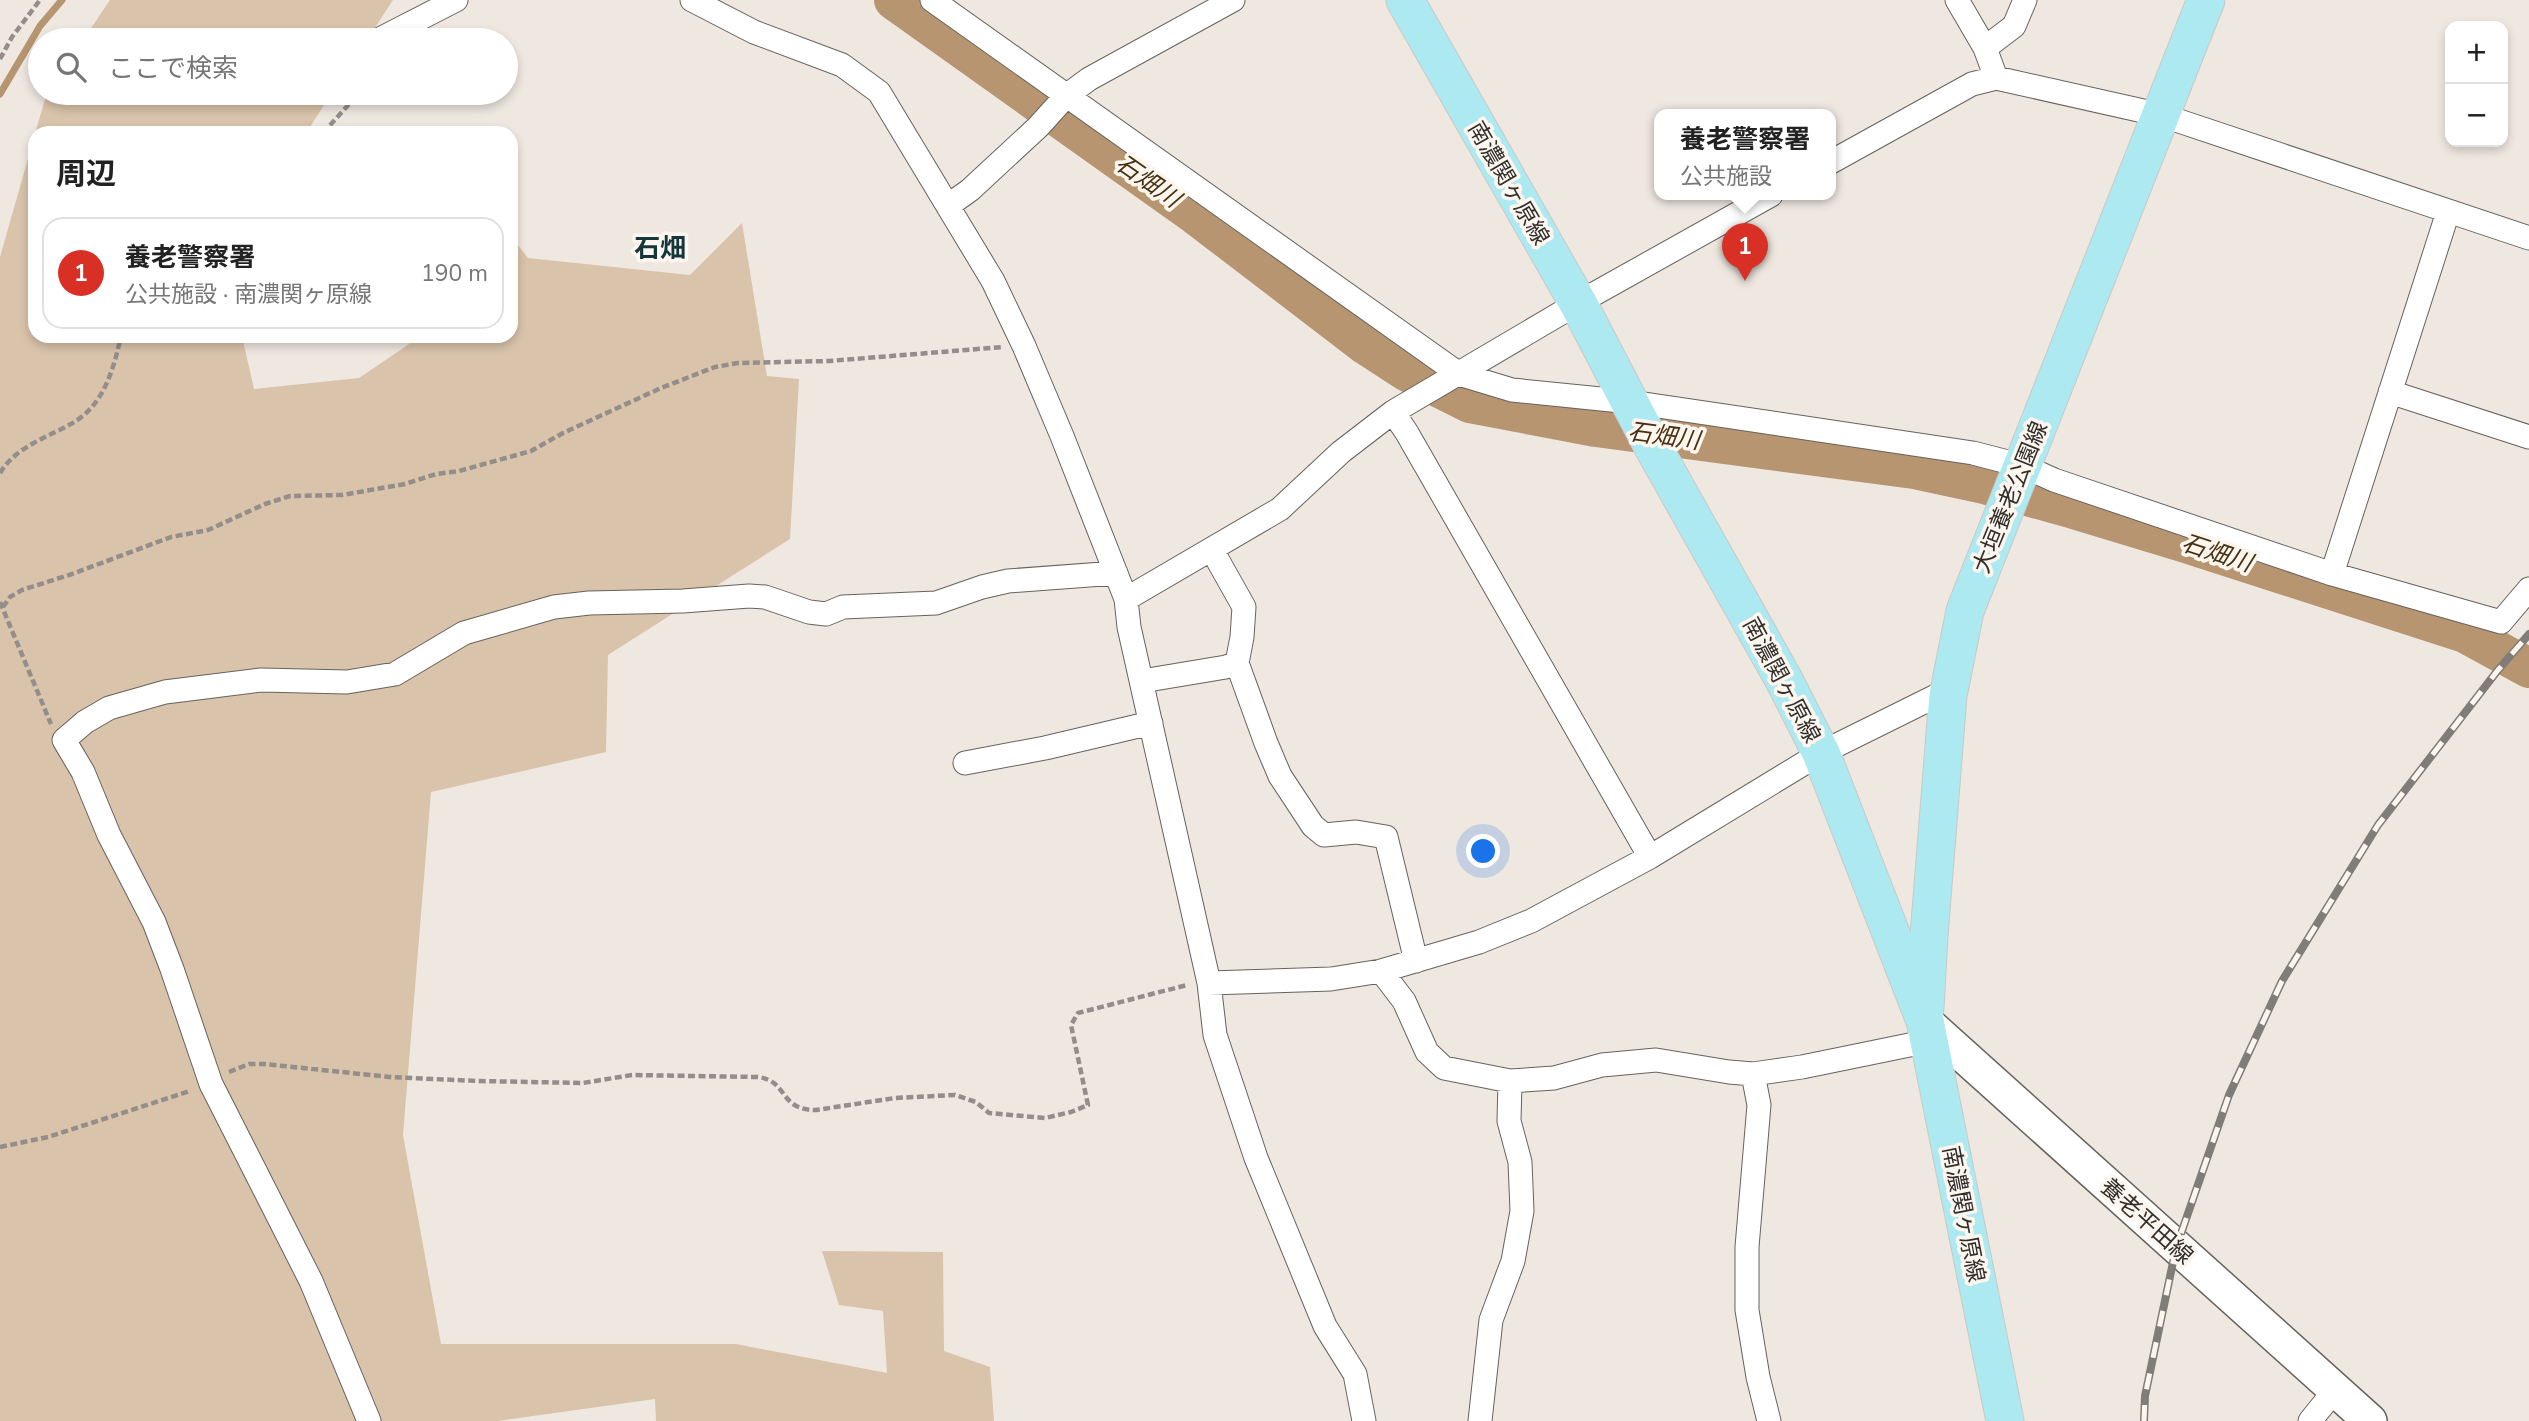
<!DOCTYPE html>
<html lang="ja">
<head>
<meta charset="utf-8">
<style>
  body { margin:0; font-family:"Nunito Sans","Noto Sans JP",sans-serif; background:#f2f2f2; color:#222 }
  .controls { position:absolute; right:21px; top:21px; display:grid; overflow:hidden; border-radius:14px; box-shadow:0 4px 10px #0003 }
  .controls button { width:63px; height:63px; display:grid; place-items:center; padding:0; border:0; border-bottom:2px solid #e0e0e0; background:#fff; color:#222; font:35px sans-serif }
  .you { position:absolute; left:1484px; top:852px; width:24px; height:24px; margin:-18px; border:5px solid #fff; border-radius:50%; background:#1a73e8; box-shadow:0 0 0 10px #1a73e833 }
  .badge { display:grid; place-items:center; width:46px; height:46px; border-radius:50%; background:#d93025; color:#fff; font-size:23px; font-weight:700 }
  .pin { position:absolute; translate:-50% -58px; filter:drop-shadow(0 2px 4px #0008) }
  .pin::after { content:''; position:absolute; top:37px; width:24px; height:21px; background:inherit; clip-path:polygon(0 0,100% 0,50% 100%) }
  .popup { position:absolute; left:1654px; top:109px; width:182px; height:91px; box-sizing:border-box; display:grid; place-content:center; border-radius:14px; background:#fff; filter:drop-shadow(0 2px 5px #0005); font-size:23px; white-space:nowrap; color:#767676 }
  .popup b { font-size:26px; color:#222 }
  .popup::after { content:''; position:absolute; left:50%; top:100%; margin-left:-14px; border:14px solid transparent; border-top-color:#fff }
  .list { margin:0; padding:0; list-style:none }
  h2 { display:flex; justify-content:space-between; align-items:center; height:91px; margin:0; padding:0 28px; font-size:30px }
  h2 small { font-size:23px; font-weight:400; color:#767676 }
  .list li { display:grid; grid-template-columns:46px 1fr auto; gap:21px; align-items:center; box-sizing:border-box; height:112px; margin:0 14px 14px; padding:0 14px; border:2px solid #e0e0e0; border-radius:21px }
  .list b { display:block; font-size:26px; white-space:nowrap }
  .list p { margin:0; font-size:23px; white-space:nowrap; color:#767676 }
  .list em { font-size:23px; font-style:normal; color:#767676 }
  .icon { flex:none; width:38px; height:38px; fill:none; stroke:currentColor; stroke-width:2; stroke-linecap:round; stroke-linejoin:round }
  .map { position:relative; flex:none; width:2529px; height:1421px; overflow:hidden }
  .search { position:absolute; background:#fff; box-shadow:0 4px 10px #0003; left:28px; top:28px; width:490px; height:77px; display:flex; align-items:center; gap:18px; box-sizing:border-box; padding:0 24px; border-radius:38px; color:#767676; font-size:26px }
  .panel { position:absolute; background:#fff; box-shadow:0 4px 10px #0003; left:28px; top:126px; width:490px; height:217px; border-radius:21px }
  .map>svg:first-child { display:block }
</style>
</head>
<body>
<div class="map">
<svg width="2529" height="1421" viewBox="0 0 2529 1421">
  <rect width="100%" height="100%" fill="#efe8e1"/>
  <path fill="#dac3ab" d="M110 0H393L367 40H83Z
    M47 93H332L306 133H35Z
    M35 134V336H242L254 389 359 378 421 336H511V236L528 258 690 275 742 223 767 376 799 379 790 539 608 655 606 752 431 792 403 1135 441 1344H736L887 1373 883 1311 839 1305 822 1251 943 1252 944 1351 990 1367 994 1421H656L655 1399 498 1421H0V257Z"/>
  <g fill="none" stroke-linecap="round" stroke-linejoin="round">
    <path stroke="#b69570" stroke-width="7" d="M0 94 40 26 62 0"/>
    <path stroke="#b69570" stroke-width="40" d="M894 0 1196 215 1366 345 1406 371 1470 403 1596 427 1914 469 1984 484 2074 509 2183 542 2465 633 2529 668"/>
    <defs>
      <path id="street" d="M692 0 754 32 842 65 879 92 993 281 1024 346 1062 436 1126 599 1129 627 1209 983 1215 1035 1256 1158 1325 1326 1355 1374 1364 1421
        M932 0 1459 374 1512 390 1631 402 1973 453 2023 466 2054 480 2332 574 2501 622 2529 589
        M1957 0 1985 48 1996 78
        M378 40 456 0
        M1985 48 2014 26 2025 0
        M1831 162 1972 84 1996 78 2161 115 2529 238
        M949 205 970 190 1038 127 1066 96 1089 79 1233 0
        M2390 392 2529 437
        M1393 412 1407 433 1650 857
        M1212 550 1244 607 1242 637 1237 663 1266 743 1280 776 1313 826 1324 835 1356 832 1386 837 1416 961
        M2332 574 2448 212
        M1126 599 1280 509 1341 452 1393 412 1578 303 1771 195
        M1142 681 1226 667 1237 663
        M965 763 1045 748 1151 723
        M1381 971 1404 1001 1427 1052 1444 1068 1510 1081 1554 1078 1602 1065 1656 1060 1729 1072 1753 1074 1802 1067 1929 1041
        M1209 983 1331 979 1381 971 1479 942 1531 921 1650 857 1821 753 1936 696H1948
        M1753 1074 1759 1105 1747 1247V1310L1758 1377 1769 1421
        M369 1421 311 1281 211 1084 172 969 154 922 109 835 83 772 64 740 85 722 109 708 165 692 261 680 347 682 395 674 464 633 554 607 589 603 683 601 749 596 765 597 809 612 826 614 843 607 936 603 982 587 1008 581 1116 573
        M1480 1421 1491 1320 1513 1261 1522 1211 1520 1162 1509 1121 1510 1081
        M2310 1421 2335 1390"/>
      <path id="secondary" d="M1925 1021 2370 1421"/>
      <path id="primary" d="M1405 0 1578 303 1653 447 1784 680 1821 753 1925 1021 2005 1421
        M1925 1008 1929 936 1948 696 1965 611 2206 0"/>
    </defs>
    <use href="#street" stroke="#67625c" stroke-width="25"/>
    <use href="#secondary" stroke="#67625c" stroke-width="36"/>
    <use href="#primary" stroke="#c9c9c8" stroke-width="39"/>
    <path stroke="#938e89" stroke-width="4.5" stroke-dasharray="7 3.5" stroke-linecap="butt" d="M0 59 12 37 40 0
      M323 133 359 93
      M0 473C17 445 50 437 76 421 105 402 114 367 121 336
      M0 602 51 724
      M3 607 10 597 22 590 72 574 171 537 208 530 265 504 290 496 342 495 405 484 436 474 459 471 531 451 563 433 661 388 715 367 738 363 829 361 1003 347
      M229 1072 249 1064H264L390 1077 478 1081 583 1083 632 1075 758 1077C789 1081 778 1110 816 1110L895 1098 955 1095 976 1102 989 1113 1045 1118 1071 1112 1088 1105 1071 1025 1078 1013 1187 985
      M0 1147 48 1137 190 1091"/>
    <use href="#street" stroke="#fff" stroke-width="23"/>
    <use href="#secondary" stroke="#fff" stroke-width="33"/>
    <use href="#primary" stroke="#ade9f0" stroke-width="37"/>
    <defs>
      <path id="rail" d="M2144 1421 2145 1396 2176 1248 2229 1095 2282 981 2378 825 2498 670 2529 634"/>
    </defs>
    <use href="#rail" stroke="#807c78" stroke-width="8"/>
    <use href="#rail" stroke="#fcf6ee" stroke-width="5" stroke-dasharray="16" stroke-linecap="butt"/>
  </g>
  <g text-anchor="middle" stroke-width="7" stroke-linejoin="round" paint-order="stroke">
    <g font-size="23" fill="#312e2c" stroke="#fcf6ee">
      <text transform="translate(1509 183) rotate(60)" y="8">南濃関ヶ原線</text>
      <text transform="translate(2010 497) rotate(-68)" y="8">大垣養老公園線</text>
      <text transform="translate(1782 680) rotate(62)" y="8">南濃関ヶ原線</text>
      <text transform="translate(1964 1214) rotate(79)" y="8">南濃関ヶ原線</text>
      <text transform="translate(2147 1221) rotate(42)" y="8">養老平田線</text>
    </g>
    <g font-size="24" font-style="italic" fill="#483012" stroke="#fcf6ee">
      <text transform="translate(1148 181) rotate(35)" y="8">石畑川</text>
      <text transform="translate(1664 436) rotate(8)" y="8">石畑川</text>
      <text transform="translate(2217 553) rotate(18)" y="8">石畑川</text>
    </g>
    <g font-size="26" font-weight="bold" fill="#15373b" stroke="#fcf6ee">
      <text x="660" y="257">石畑</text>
    </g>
  </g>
</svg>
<div class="controls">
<button>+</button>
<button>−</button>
</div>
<div class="you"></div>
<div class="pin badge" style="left:1745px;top:281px">1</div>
<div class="popup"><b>養老警察署</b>公共施設</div>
<div class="search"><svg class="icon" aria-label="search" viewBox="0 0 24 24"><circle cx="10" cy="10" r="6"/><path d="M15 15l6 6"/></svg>ここで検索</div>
<section class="panel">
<h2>周辺<small></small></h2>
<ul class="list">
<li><span class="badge">1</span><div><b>養老警察署</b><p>公共施設 · 南濃関ヶ原線</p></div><em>190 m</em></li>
</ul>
</section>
</div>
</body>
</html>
